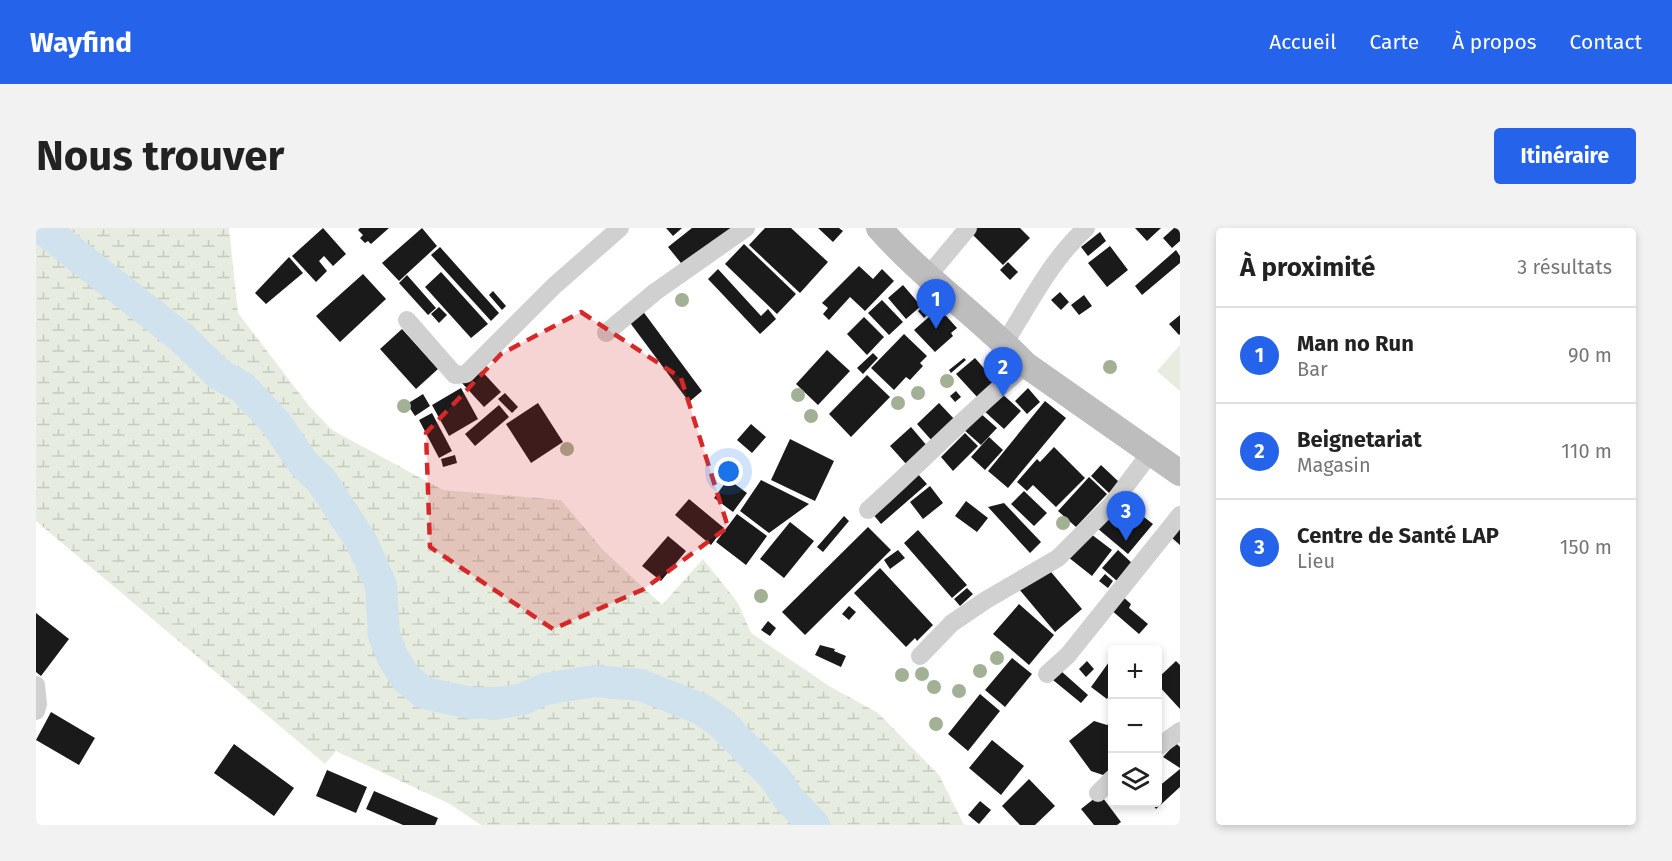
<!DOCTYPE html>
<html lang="fr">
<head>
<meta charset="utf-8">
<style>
  body { margin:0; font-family:"Fira Sans",sans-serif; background:#f2f2f2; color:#222 }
  .controls { position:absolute; right:18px; bottom:18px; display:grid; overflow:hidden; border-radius:6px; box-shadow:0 3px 9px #0003 }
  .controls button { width:54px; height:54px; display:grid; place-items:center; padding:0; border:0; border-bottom:2px solid #e0e0e0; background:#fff; color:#222; font:30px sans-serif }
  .you { position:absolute; left:693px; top:244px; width:21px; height:21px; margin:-15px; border:4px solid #fff; border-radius:50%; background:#1a73e8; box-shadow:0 0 0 9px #1a73e833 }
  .badge { display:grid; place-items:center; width:39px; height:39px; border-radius:50%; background:#2563eb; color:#fff; font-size:20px; font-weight:700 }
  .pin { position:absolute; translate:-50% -50px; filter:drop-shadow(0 2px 3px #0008) }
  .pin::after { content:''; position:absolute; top:32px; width:21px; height:18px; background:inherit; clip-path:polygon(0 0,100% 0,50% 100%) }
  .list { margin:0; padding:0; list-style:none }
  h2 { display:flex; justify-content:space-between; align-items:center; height:78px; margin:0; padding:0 24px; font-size:26px }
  h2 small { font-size:20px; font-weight:400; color:#767676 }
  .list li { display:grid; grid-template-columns:39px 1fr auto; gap:18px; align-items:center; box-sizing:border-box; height:96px; padding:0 24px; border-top:2px solid #e0e0e0 }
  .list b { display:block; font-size:22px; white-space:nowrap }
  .list p { margin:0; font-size:20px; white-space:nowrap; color:#767676 }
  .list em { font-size:20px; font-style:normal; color:#767676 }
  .icon { flex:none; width:33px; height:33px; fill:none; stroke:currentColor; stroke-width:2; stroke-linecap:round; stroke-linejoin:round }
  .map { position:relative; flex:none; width:1144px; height:597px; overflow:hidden; border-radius:6px }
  header { display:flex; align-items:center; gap:36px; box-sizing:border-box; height:84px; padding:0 30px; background:#2563eb; color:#fff }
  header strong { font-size:28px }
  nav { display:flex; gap:33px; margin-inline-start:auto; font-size:21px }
  .intro { display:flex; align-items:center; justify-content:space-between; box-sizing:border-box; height:144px; padding:0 36px }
  h1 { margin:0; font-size:42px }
  .button { padding:15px 27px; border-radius:6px; background:#2563eb; color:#fff; font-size:21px; font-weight:700 }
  main { display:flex; gap:36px; padding:0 36px }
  aside { flex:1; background:#fff; border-radius:6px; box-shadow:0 3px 9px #0003 }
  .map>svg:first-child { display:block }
</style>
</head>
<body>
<header>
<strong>Wayfind</strong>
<nav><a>Accueil</a><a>Carte</a><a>À propos</a><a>Contact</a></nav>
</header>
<div class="intro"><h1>Nous trouver</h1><a class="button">Itinéraire</a></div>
<main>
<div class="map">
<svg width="1144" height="597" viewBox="0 0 1144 597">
  <defs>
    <pattern id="wetland-marsh" width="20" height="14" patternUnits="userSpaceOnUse" patternTransform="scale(1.5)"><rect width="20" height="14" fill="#e6ecdf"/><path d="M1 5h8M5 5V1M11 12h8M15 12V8" fill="none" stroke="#c6cbc0"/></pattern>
  </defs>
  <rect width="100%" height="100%" fill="#fff"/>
  <path fill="#e6ecdf" d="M1144 117V163L1121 143Z"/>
  <path fill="url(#wetland-marsh)" d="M0 0H193L202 85 273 178 296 202 407 262 525 272 567 322 626 377 667 331 702 375 715 405 793 458 842 485 903 547 928 597H445L414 576 300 523 289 536 0 293Z"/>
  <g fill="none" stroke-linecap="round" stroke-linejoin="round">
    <path stroke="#cfe2ee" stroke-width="32" d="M6 0 146 110 184 147 206 159 240 195 267 235 285 252 325 313 345 357 348 407 357 430 370 450 388 465 435 475H463L487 471 509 461 558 453 605 457 665 481 685 495 739 550 752 570 778 597"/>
  </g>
  <path fill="#1a1a1a" d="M287 0 310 26 297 38 288 28 283 33 291 43 280 54 256 28Z
    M324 0H353L335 16 332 13 329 15 324 10 327 7 322 2Z
    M386 0 401 18 363 53 346 35Z
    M630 0H646L637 8Z
    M656 0H695L649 40 632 19Z
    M729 0H755L792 34 764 65 713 17Z
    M782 0H803L807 3 797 14Z
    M941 0H984L994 10 967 37 936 6Z
    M1099 0H1125L1111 13Z
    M1138 0H1144V13L1136 20 1127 10Z
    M1064 4 1070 13 1052 28 1045 19Z
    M708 16 760 66 741 86 689 36Z
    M1074 18 1092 42 1071 59 1052 35Z
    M404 19 463 85 455 93 395 27Z
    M1140 22 1144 28V35L1106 67 1099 58Z
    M253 29 267 45 230 76 219 65Z
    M972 34 982 44 974 52 964 42Z
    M823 38 837 51 846 41 858 53 829 83 814 69 793 92 787 86 792 80 786 75Z
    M682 41 725 88 732 81 740 91 724 106 672 51Z
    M405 44 452 96 435 110 389 59Z
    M327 46 350 71 304 114 280 88Z
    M371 47 400 80 392 87 363 55Z
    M867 57 885 78 870 91 852 70Z
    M457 63 470 78 466 82 453 67Z
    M1024 64 1033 74 1025 82 1015 72Z
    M1048 67 1056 78 1043 87 1035 77Z
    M846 72 867 94 853 107 832 85Z
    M891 75 897 81 888 90 882 83Z
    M403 79 411 87 403 95 395 86Z
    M903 80 921 100 915 105 917 108 899 124 878 102Z
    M606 82 666 163 653 174 592 92Z
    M1144 87V106L1143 107 1133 96Z
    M828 89 848 109 831 127 811 106Z
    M366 101 402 141 380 161 344 121Z
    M868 106 891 128 884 135 887 138 874 152 870 149 858 162 835 140Z
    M791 122 814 143 782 177 760 156Z
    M837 125 842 130 827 146 821 140Z
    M928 130 930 132 915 145 913 142Z
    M939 130 960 154 942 170 920 146Z
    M443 140 465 164 448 179 426 155Z
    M831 147 854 169 815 209 793 186Z
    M425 160 442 191 413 208 396 177Z
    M992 160 1004 174 991 186 979 173Z
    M920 163 925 169 919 174 914 168Z
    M963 163 985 183 968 201 946 181Z
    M469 165 482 179 476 185 462 171Z
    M387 166 394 178 379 188 371 176Z
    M1009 173 1030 190 972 260 952 243Z
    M502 175 527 214 495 235 470 196Z
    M903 175 920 193 897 214 881 196Z
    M463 177 473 189 439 218 429 206Z
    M943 184 961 200 945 217 927 201Z
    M396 185 416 223 403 230 383 192Z
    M715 196 730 209 716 225 701 212Z
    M875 199 892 219 871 237 854 218Z
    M929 205 942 218 917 243 905 229Z
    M953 209 967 222 949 242 935 229Z
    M754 211 798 233 779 273 735 252Z
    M1018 219 1049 250 1020 279 997 257 991 263 981 254 1001 231 1004 234Z
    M419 227 421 235 407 239 405 231Z
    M1065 237 1083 254 1073 265 1055 248Z
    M881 245 891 256 845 296 836 285Z
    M1053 249 1071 266 1040 299 1022 283Z
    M692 251 711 265 697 284 678 270Z
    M725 252 773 276 733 305 704 283Z
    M894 258 907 275 887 291 874 274Z
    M988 263 1011 285 998 298 975 276Z
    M653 271 688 300 675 317 639 287Z
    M930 273 952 290 941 304 919 288Z
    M968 275 1005 314 994 325 952 279Z
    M1081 275 1088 280 1091 276 1117 296 1092 326 1061 300Z
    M701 286 731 308 710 337 680 314Z
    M808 288 813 293 787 324 781 319Z
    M754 294 778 313 748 350 724 331Z
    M832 299 855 322 769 407 746 384Z
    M1144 300V317L1136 310Z
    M882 302 931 357 916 370 868 315Z
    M1051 303 1076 322 1056 348 1032 329Z
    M632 308 650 323 625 353 606 338Z
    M862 322 869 330 854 341 848 332Z
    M1082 322 1097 336 1081 353 1066 340Z
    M1005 332 1046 381 1019 404 978 355Z
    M844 340 897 397 881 413 879 410 870 419 818 365Z
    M1069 346 1077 353 1072 360 1063 353Z
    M931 360 937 366 924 378 918 371Z
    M1086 368 1095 376 1093 380 1112 396 1103 406 1074 381Z
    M983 376 1018 407 993 437 957 406Z
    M813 378 820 384 813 392 806 386Z
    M0 385 33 411 5 448 0 444Z
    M732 393 740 400 734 408 725 402Z
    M784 417 799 421 798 423 810 428 805 439 779 427Z
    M976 430 996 446 969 479 949 462Z
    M1051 433 1058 441 1050 449 1043 441Z
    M1140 433 1144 437V481L1122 457V450Z
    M1073 434 1076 437V463L1071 471 1055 459Z
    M1025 443 1052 467 1045 475 1017 452Z
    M944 466 964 483 932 523 912 506Z
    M15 484 59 510 43 537 0 512Z
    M1058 493 1071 497 1076 494V539L1067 547 1055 543 1033 513Z
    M956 512 988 538 965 567 933 540Z
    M1140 515 1144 519V540L1127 529Z
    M198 516 258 560 238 588 178 545Z
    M1144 541V559L1120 581 1115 574H1122V559Z
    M291 542 331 559 320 585 280 568Z
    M993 551 1019 578 999 597H984L966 578Z
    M338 563 402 590 399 597H367L330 581Z
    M1064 566 1085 594 1081 597H1058L1045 581Z
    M944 573 955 582 943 596 932 587Z"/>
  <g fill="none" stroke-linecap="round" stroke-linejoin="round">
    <path stroke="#d0d0d0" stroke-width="18" d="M892 48 932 0
      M371 92 419 147 430 146 518 58 584 0
      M570 105 619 64 710 0
      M969 114C994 75 1015 32 1050 0
      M832 282C886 234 935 182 990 137
      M884 428 916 395 950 372 1022 330 1076 276 1115 224
      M1011 446 1032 427 1144 287
      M0 457 2 476 0 483
      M1122 519 1144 503
      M1062 565 1076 551"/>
    <path stroke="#bdbdbd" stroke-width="26" d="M843 0C887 50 944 89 990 137L1144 245"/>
  </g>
  <g fill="#a2b095">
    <circle cx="646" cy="72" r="7"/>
    <circle cx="1074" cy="139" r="7"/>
    <circle cx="911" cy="153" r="7"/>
    <circle cx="882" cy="165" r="7"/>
    <circle cx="762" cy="167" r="7"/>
    <circle cx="862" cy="175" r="7"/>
    <circle cx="368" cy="178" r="7"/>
    <circle cx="775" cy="188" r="7"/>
    <circle cx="531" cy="221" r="7"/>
    <circle cx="1027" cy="295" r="7"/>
    <circle cx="725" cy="368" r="7"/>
    <circle cx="961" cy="430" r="7"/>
    <circle cx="944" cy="443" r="7"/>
    <circle cx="886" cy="446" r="7"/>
    <circle cx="866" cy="447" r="7"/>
    <circle cx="898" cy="459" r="7"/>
    <circle cx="923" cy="463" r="7"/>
    <circle cx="900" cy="496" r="7"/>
  </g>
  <path fill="#d62828" fill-opacity="0.2" stroke="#d62828" stroke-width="4.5" stroke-dasharray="12 8" stroke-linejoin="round" d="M545 84 645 150 692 299 608 361 517 401 394 319 390 205 465 126Z"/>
</svg>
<div class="controls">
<button>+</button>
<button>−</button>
<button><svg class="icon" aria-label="layers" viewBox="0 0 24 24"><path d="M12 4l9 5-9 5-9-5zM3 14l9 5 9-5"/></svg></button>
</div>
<div class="you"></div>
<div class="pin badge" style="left:900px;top:101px">1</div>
<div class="pin badge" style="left:967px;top:169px">2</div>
<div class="pin badge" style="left:1090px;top:313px">3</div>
</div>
<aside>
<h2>À proximité<small>3 résultats</small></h2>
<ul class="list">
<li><span class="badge">1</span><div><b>Man no Run</b><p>Bar</p></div><em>90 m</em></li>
<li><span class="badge">2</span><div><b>Beignetariat</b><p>Magasin</p></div><em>110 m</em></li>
<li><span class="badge">3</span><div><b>Centre de Santé LAP</b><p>Lieu</p></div><em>150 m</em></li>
</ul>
</aside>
</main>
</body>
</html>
